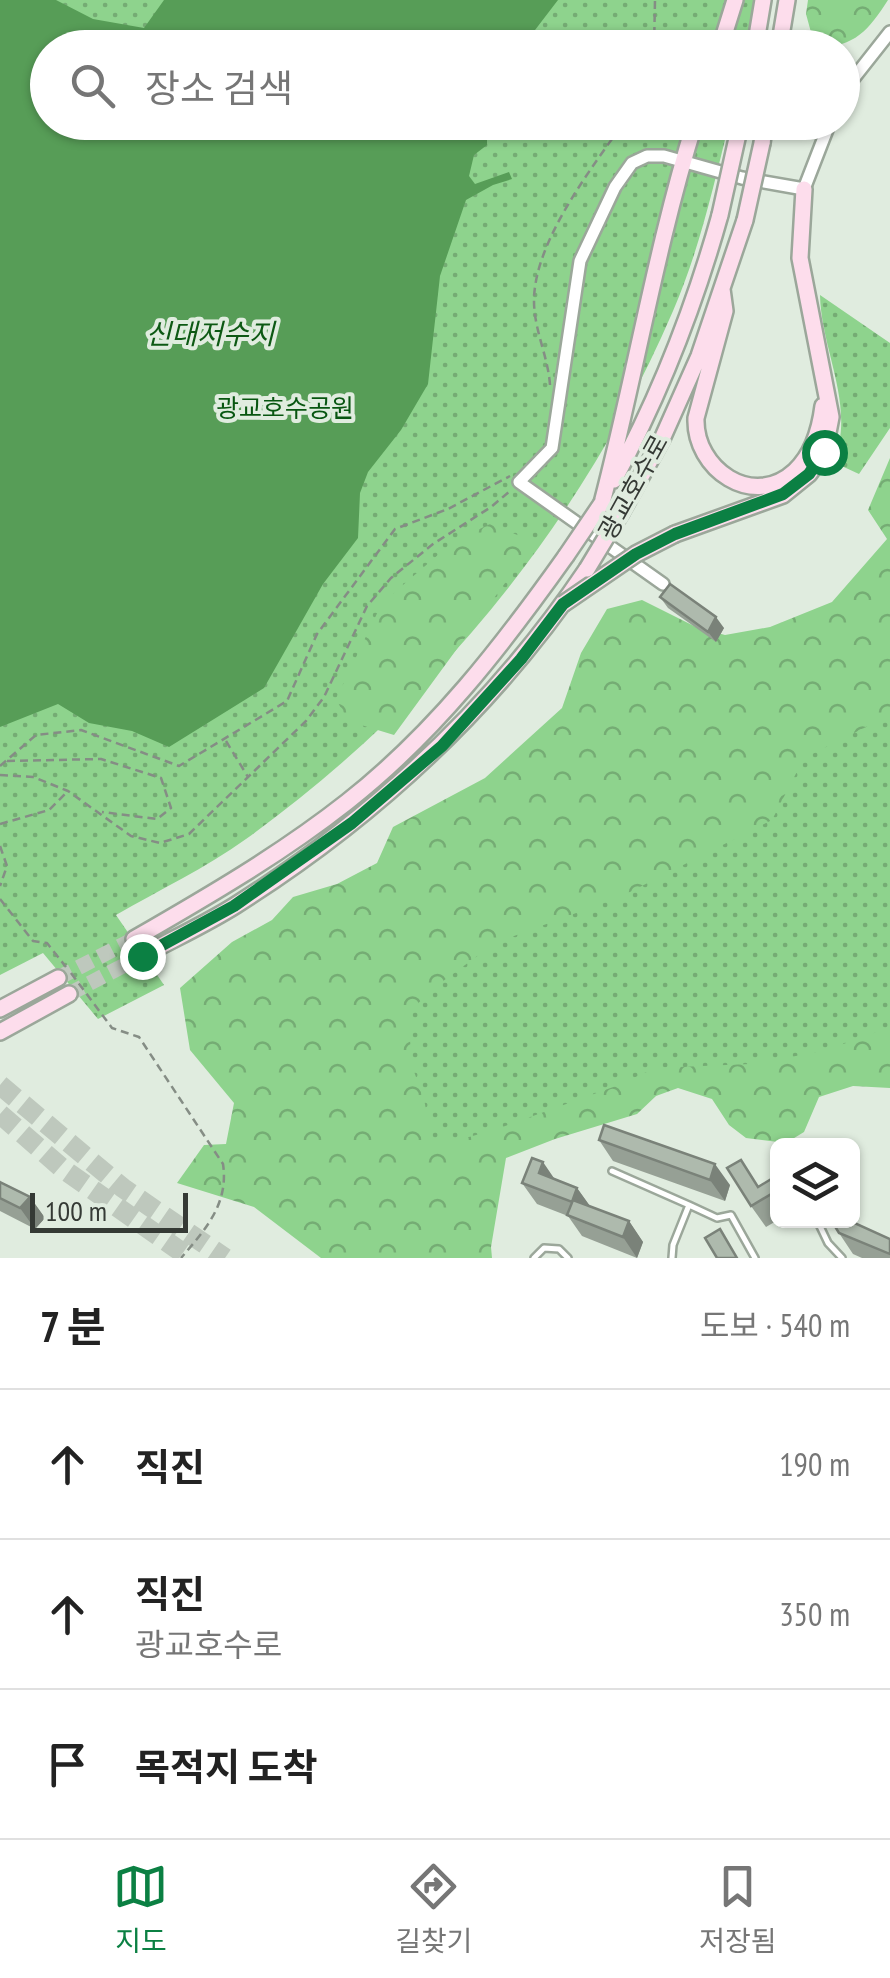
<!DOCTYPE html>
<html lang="ko">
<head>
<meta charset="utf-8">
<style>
  body { margin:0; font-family:"PT Sans Narrow","Noto Sans KR",sans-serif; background:#f2f2f2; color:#222 }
  .controls { position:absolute; right:30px; bottom:30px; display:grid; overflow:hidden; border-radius:15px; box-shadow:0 2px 8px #0004 }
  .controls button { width:90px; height:90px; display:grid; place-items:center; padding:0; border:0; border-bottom:2px solid #e0e0e0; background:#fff; color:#222; font:50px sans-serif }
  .scale { position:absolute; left:30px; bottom:25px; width:158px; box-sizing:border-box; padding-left:10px; border:5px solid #353a35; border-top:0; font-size:28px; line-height:35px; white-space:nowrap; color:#353a35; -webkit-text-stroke:8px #e0ecdf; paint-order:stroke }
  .stop { position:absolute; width:30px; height:30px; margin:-22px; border:8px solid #0b8043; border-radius:50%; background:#fff }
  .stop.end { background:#0b8043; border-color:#fff; box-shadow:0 2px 10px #0008 }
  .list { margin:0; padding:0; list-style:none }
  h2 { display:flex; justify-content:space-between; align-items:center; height:130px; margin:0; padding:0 40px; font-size:42px }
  h2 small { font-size:32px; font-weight:400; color:#767676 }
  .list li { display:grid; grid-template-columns:65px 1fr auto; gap:30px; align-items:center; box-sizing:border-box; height:150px; padding:0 40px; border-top:2px solid #e0e0e0 }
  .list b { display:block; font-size:38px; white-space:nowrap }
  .list p { margin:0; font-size:32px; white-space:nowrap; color:#767676 }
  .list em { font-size:32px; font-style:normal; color:#767676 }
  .icon { flex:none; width:55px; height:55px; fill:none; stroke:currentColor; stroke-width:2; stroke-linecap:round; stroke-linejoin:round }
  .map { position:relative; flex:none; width:890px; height:1258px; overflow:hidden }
  .search { position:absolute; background:#fff; box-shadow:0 2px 8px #0004; left:30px; right:30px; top:30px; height:110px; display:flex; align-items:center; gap:25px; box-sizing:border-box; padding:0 35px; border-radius:55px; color:#767676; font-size:38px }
  .sheet { height:580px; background:#fff }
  nav { display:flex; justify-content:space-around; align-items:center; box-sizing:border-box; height:140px; border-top:2px solid #e0e0e0; background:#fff; font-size:28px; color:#767676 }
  nav a { display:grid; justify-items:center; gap:5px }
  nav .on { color:#0b8043 }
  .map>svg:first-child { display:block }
</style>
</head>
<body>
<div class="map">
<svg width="890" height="1258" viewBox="0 0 890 1258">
  <defs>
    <pattern id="green-dots" width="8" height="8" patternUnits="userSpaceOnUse" patternTransform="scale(2.5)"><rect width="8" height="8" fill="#8ed38d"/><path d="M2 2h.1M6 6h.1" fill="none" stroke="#75ac74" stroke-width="1.8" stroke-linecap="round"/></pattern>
    <pattern id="forest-crowns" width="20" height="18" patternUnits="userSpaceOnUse" patternTransform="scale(2.5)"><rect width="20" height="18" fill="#8ed38d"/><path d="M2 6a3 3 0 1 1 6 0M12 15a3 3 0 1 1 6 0" fill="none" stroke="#75ac74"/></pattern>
  </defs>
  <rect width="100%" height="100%" fill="#e0ecdf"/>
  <path fill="url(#green-dots)" d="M0 0H755L748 47 48 48V122L729 123C714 185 699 251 673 311 582 523 433 704 246 839 206 868 159 890 116 915L164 985 98 1019 43 953 0 975Z
    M820 295 890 343V428L859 474 833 462C857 408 821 351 820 295Z
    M890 561V1050L718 1095 675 1085 416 1178 376 1027 779 648Z"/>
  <path fill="url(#forest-crowns)" d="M808 0H888C868 31 854 48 815 47L806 14Z
    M890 458V715L804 758 772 820 622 896 495 943 435 987 408 1013 412 1066 424 1099 431 1137 451 1142 494 1130 616 1086 655 1068 750 1064 824 1051 890 1027V1088L853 1086 819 1097 804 1132 786 1143 746 1138 729 1125 712 1099 678 1088 656 1096 637 1114 555 1139 506 1158 491 1247 492 1258H321L254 1207 177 1183 204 1145 226 1144 234 1103 190 1050 180 988 232 942 272 920 293 897 337 884 377 863 393 827 485 778 562 708 581 653 607 609 642 600 696 627 725 635 770 627 832 602 887 539 868 510Z
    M490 524 535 542 394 735 348 721 336 699 382 603 453 542Z"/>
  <path fill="#579d57" d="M0 0H56L93 19 144 28 164 0H558L522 47 48 48V122L487 123V145L474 155 469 176 475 184 509 172 512 179 493 185 466 200 440 276 428 384 401 430 368 472 360 493 358 538 323 584 264 688 169 747 132 731 89 723 58 704 0 727Z"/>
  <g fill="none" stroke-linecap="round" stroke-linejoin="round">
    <path stroke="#bec8bd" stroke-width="15" stroke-dasharray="15 8" stroke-linecap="butt" d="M58 978 134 939
      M69 994 142 956"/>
    <path stroke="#bec8bd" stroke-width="20" stroke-dasharray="20 10" stroke-linecap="butt" d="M0 1085 123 1188 225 1258
      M0 1114 63 1169 190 1258"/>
    <defs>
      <path id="lane" d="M612 1171 689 1205 673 1245 672 1258
        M689 1205 717 1218 731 1215 755 1258
        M817 1220 828 1243 842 1258
        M534 1258 544 1248 559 1249 568 1258"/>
      <path id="street" d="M842 97 849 84 890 32
        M663 584 519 482 552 448 580 261 615 187 632 163 647 156H664L742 178 804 189 830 122"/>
      <path id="secondary" d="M720 48 735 0
        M755 48 763 0
        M779 48 787 0
        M762 143 765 122
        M722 289 725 311 696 418C694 469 753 510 795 471 813 454 820 430 823 406
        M614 480C660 395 694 308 720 215
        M602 503C635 377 656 247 695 122
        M622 511 662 439 699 356 745 220
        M675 534 783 495 809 474 824 453 831 417 800 258 804 189
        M134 939C207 897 281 854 347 802 435 733 502 646 566 556
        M142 956C173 939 206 924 236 905 375 817 495 706 587 569
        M0 1009 58 978
        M0 1032 69 994"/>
    </defs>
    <use href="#lane" stroke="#9ba79a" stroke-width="10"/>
    <use href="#street" stroke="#9ba79a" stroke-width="16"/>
    <use href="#secondary" stroke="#9ba79a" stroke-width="20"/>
    <path stroke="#858d85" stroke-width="2.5" stroke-dasharray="8 5" stroke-linecap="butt" d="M654 48 655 0
      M550 385C548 356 534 330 534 301 534 242 591 169 624 122
      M226 741 248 777
      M7 761 101 759 161 778 171 808 157 819 102 812
      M0 766 36 735 81 730 179 766 287 701 317 634 395 529 448 509 510 476
      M0 775 33 777 68 791 131 836 160 843 189 834 306 721 324 697 367 606 391 578 433 544 491 507 510 491
      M0 824 49 810 68 791
      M0 846 7 866 0 886
      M0 899 33 941 47 943 66 967
      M71 973 112 1028 139 1037 223 1164C229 1204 205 1230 181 1258"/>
    <use href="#lane" stroke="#fff" stroke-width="5"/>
    <use href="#street" stroke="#fff" stroke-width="11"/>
    <use href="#secondary" stroke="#fdddec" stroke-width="15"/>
    <defs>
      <path id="secondary-bridge" d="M720 215 738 134
        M745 220 762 143
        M566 556 602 503
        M587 569 622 511
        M563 604 636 554 675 534"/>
    </defs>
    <use href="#secondary-bridge" stroke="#9ba79a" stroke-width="20" stroke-linecap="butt"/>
    <use href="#secondary-bridge" stroke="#fdddec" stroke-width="15"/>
  </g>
  <path fill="#96a095" d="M660 597 724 628 716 642 668 608Z
    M599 1140 730 1185 725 1201 613 1161Z
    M778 1175V1220L766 1227 751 1206 759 1186Z
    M555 1179 577 1188 590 1206 629 1221 643 1242 637 1258 582 1236 568 1216 537 1204 522 1183Z
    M0 1182 30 1197 45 1218 35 1229 0 1211Z
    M851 1222 890 1239V1258H862L853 1254 839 1233Z"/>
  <path fill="#7a8279" d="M716 617 724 628 716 642 708 632Z
    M543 1162 558 1184 539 1173Z
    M715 1164 730 1185 725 1201 710 1180Z
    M577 1188 592 1209 586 1224 572 1202Z
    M30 1197 45 1218 35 1229 20 1208Z
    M629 1221 643 1242 637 1258 623 1237Z"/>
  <path fill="#aebaad" stroke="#7a8279" stroke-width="2.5" d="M670 584 716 617 708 632 660 597Z
    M604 1125 715 1164 710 1180 599 1140Z
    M532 1158 543 1162 539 1173 577 1188 572 1202 522 1183Z
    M741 1160 758 1187 778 1175V1190L751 1206 727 1168Z
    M0 1182 30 1197 20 1208 0 1198Z
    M573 1200 629 1221 623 1237 567 1215Z
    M831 1220H848L890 1239V1254L839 1233Z
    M720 1229 737 1258H717L705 1238Z"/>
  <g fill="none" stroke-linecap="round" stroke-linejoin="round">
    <path stroke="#0b8043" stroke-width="12" d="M142 956 234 906 352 823 442 746 521 659 563 604 636 554 675 534 783 494 809 474 824 452"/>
  </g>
  <g text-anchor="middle" stroke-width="8" stroke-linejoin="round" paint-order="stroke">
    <g font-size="25" fill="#085611" stroke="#e0ecdf">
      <text x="285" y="417">광교호수공원</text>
    </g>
    <g font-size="25" fill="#353a35" stroke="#e0ecdf">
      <text transform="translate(633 487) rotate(-61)" y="9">광교호수로</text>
    </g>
    <g font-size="28" font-style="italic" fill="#0d5914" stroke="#e0ecdf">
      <text x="210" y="344">신대저수지</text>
    </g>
  </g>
</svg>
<div class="controls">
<button><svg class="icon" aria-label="layers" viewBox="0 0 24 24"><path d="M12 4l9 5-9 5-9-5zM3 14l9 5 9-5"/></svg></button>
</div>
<div class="scale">100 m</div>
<div class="stop" style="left:824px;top:452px"></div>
<div class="stop end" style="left:142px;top:956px"></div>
<div class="search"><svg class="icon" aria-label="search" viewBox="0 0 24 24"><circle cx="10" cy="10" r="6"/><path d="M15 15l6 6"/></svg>장소 검색</div>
</div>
<section class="sheet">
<h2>7 분<small>도보 · 540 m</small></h2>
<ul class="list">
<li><svg class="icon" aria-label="ahead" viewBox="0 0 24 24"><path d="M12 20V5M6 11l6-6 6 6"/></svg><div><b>직진</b></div><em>190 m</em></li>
<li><svg class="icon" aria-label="ahead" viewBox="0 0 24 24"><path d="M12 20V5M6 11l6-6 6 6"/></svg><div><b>직진</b><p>광교호수로</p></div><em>350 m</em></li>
<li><svg class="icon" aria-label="arrive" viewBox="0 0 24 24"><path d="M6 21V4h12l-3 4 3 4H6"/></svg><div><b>목적지 도착</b></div></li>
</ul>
</section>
<nav>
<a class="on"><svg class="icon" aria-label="map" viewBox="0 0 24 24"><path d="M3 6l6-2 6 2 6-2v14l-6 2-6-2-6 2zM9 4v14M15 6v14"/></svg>지도</a>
<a><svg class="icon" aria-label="directions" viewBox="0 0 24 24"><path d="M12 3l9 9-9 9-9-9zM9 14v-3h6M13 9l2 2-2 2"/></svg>길찾기</a>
<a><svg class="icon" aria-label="saved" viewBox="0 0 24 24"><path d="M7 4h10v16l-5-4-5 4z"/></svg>저장됨</a>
</nav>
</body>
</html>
